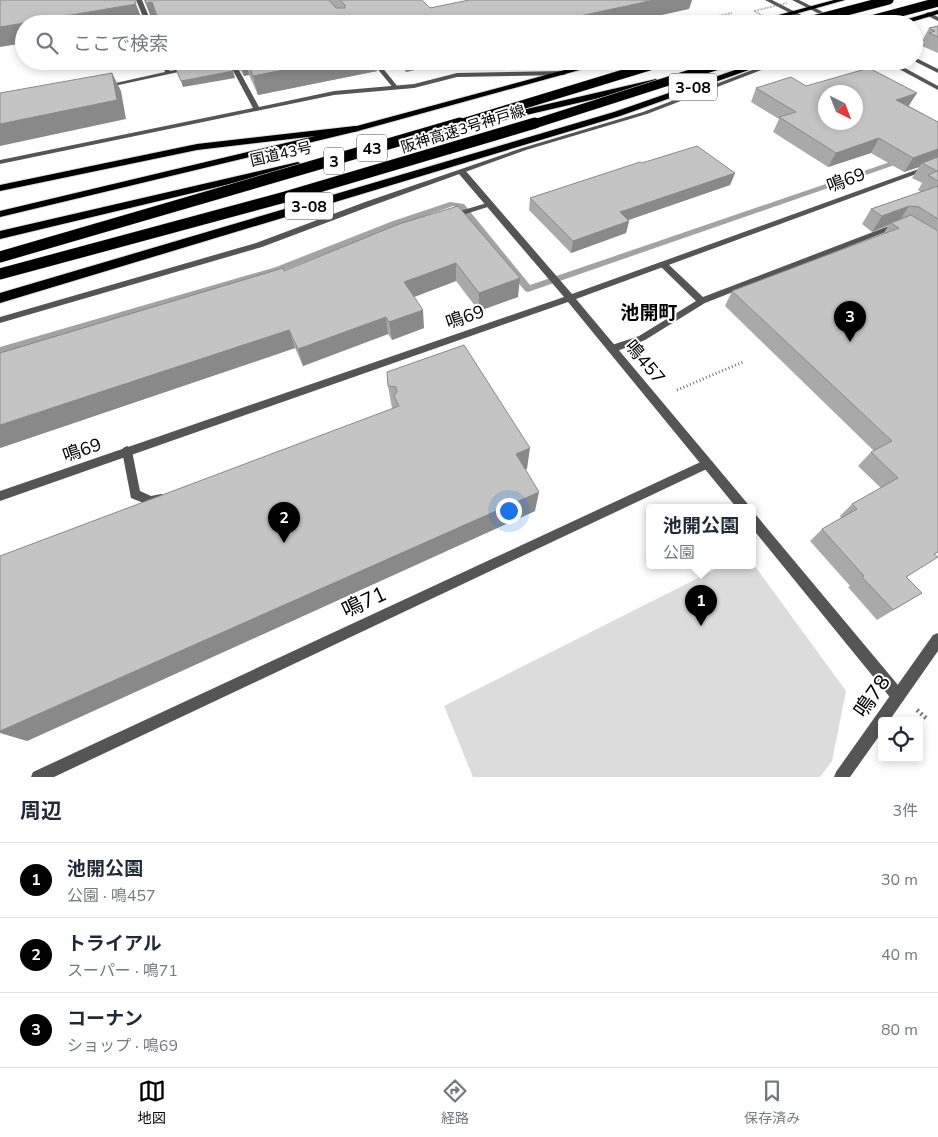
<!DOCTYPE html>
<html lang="ja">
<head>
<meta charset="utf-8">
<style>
  body { margin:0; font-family:"Nunito Sans","Noto Sans JP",sans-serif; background:#f2f2f3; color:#1f2937 }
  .controls { position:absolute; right:15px; bottom:15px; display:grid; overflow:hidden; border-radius:5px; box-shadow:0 2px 8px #0003 }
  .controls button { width:45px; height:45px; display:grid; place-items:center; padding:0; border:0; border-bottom:1px solid #e0e1e3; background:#fff; color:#1f2937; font:25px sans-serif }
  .compass { position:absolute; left:818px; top:85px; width:45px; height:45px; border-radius:50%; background:#fff; box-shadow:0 2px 8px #0003; rotate:138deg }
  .you { position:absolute; left:508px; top:510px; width:18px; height:18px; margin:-12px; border:4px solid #fff; border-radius:50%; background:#1a73e8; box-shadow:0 0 0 8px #1a73e833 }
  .badge { display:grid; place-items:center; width:32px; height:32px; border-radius:50%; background:#000; color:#fff; font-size:16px; font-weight:700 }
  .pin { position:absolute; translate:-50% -41px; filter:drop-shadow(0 1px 2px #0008) }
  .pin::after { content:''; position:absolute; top:26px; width:18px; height:15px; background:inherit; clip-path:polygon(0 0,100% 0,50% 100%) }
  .popup { position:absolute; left:646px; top:504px; width:110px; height:65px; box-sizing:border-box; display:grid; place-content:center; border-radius:5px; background:#fff; filter:drop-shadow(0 1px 4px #0005); font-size:16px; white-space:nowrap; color:#747a83 }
  .popup b { font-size:19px; color:#1f2937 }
  .popup::after { content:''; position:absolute; left:50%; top:100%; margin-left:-10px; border:10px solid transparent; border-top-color:#fff }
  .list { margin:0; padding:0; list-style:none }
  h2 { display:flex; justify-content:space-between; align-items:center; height:65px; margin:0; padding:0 20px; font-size:21px }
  h2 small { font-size:16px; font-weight:400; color:#747a83 }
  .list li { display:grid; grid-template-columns:32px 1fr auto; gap:15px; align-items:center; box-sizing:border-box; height:75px; padding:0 20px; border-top:1px solid #e0e1e3 }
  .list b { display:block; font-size:19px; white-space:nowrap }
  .list p { margin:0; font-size:16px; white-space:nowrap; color:#747a83 }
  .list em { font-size:16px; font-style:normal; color:#747a83 }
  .icon { flex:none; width:28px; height:28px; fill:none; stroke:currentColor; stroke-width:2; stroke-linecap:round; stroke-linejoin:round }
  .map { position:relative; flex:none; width:938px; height:777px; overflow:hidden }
  .search { position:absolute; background:#fff; box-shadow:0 2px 8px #0003; left:15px; right:15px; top:15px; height:55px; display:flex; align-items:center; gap:12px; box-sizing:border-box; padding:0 18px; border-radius:28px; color:#747a83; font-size:19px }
  .sheet { height:290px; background:#fff }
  nav { display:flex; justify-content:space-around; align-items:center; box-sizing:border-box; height:70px; border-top:1px solid #e0e1e3; background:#fff; font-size:14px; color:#747a83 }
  nav a { display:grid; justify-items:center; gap:2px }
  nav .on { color:#000 }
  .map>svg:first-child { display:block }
</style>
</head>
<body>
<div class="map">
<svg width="938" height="777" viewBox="0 0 938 777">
  <rect width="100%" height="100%" fill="#fff"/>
  <path fill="#dcdcdc" d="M752 562 846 691 832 761 820 777H473L444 706 724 565H752Z"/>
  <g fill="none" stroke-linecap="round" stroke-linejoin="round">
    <path fill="#a3a3a3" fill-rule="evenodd" d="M899 159 906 161 528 292 525 291 458 208 453 206 399 225 282 271 0 355V347L276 267 393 221 450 202 464 204 530 285Z"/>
    <defs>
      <path id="trunk" d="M834 0H845L759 24H745Z
        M938 10V14L904 24H891Z
        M598 61H612L358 131 0 217V211L353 127Z
        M733 61H748L716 70 712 68Z
        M656 79 660 82 659 84 453 132 448 129 453 126Z
        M298 162 303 165 301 167 0 239V231Z"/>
      <path id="motorway" d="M761 61H774L620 116 0 303V293L614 112Z
        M355 126 359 127V131L197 150 0 191V185L197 144Z"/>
    </defs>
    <use href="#trunk" stroke="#dbdbdb" stroke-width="2"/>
    <use href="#motorway" stroke="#dbdbdb" stroke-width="2"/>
    <path stroke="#777" stroke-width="2" stroke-dasharray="0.5 1" stroke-linecap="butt" d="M729 17 723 19 718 16 732 13
      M803 61 806 63 814 61"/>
    <path stroke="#777" stroke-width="3" stroke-dasharray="1 2.5" stroke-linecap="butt" d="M677 390 743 362"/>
    <path stroke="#777" stroke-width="4.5" stroke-dasharray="2 3" stroke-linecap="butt" d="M917 710 926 718"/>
    <path fill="#555" fill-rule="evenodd" d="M894 224H900L901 226 705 303 645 340 612 353 607 349 609 346 639 336 696 301 660 266V262H666L703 297Z
      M127 446 131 448 132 451 140 491 151 496 161 494 165 495 167 499 165 503 151 506 131 498 122 451 123 448Z"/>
    <path fill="#555" fill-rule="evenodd" d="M136 0H142L152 24H146Z
      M928 12 938 17V21L926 15 925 14Z
      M161 61H167L170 71 189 67 192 69 105 88 102 86 165 72Z
      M228 61H234L259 107 334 91 414 84 457 73 564 71 567 73 564 75 457 77 414 88 334 95 0 164V160L253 108Z
      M776 61H785L647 114 526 150 371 206 262 247 0 323V317L256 243 365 202 522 148 643 112Z
      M487 203H493L494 205 453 218 449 216 450 214Z
      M707 459 711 461 712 464 711 467 54 777H31L33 772Z
      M938 633V651L889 721H882V732L850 777H834L836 772 933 635Z"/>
    <path fill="#555" fill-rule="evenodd" d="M765 0H772L817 23 811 24Z
      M792 0H799L847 24H839Z
      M914 57 938 69V73L914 61Z
      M371 61H377L398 87V89H394Z
      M884 61H892L938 86V90Z
      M938 162V166L576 299 747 503 749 507H736L568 302 0 501V491L564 297 459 174V170H465L572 294Z
      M752 514 756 515 903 691 905 696 903 701 898 703 893 701 752 528Z"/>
    <use href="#trunk" fill="#000" fill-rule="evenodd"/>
    <use href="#motorway" fill="#000" fill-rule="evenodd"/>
    <defs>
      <path id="motorway-bridge-far1" d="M797 24 889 0
        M856 24 938 2
        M456 125 666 61
        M531 125 731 61"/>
      <path id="motorway-bridge" d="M0 257 460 123
        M0 274 285 197 535 123"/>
    </defs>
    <use href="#motorway-bridge-far1" stroke="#dbdbdb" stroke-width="10" stroke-linecap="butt"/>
    <use href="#motorway-bridge" stroke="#dbdbdb" stroke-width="12" stroke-linecap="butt"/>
    <path stroke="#777" stroke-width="2" stroke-dasharray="0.5 1" stroke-linecap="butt" d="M754 11 787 3
      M754 11 775 23"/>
    <use href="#motorway-bridge-far1" stroke="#000" stroke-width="9"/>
    <use href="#motorway-bridge" stroke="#000" stroke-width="11"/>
  </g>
  <path fill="#a9a9a9" d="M144 0H422L430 8 469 0H692L689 9 158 19 152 20Z
    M938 26V53L922 46 924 42 922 41 929 28Z
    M235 61H376L377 71 258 95 249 75 244 76Z
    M380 61H453L406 72 401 66 386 69Z
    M806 86 909 106 938 122V552L907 577 922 593 877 620 848 587 850 586 810 541 822 529 841 518 840 516 852 504 881 488 858 466 871 452 874 451 725 306 732 291 883 234 889 225 872 232 862 224 871 209 921 192 918 190 922 183 912 178 919 167 904 172 871 153 828 167 773 132 779 119 751 102 756 88Z
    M642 163 735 173 730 185 628 220 629 221 626 233 571 253 529 210 530 198Z
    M458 206 518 297 479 311 456 281 414 297 424 328 392 340 388 334 303 366 295 348 0 448 284 271Z
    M387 372 527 469H525L535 511 27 741 393 408H392L388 386Z"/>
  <path fill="#898989" d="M654 0H692L689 9 621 24H543Z
    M152 2 158 19 152 20 146 3Z
    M136 4 143 22 131 24H24V43L0 47V27Z
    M174 61H208L176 68Z
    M240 61H246L249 75 244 76Z
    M330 61H376L377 71 258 95 253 76Z
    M385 61H401V66L386 69Z
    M405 61H453L406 72Z
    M233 71 235 78 183 87 181 81Z
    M112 73 121 91 126 119 0 146V124Z
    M917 93 908 107 896 100Z
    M879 138 871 153 828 167 836 153Z
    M938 149V161L922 163 919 167 904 172 913 158Z
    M735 173 730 185 617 224 620 212Z
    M909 206 899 221 891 223 889 225 872 232 882 216Z
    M629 221 626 233 571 253 573 241Z
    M456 263V281L406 300 404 282Z
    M520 278 518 297 479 311V293Z
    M423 310 424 328 392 340 389 322Z
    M386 317 388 334 303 366 298 349Z
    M289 330 295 348 0 448V425Z
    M530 448 527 469 514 474 516 454Z
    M539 492 535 511 27 741 0 733V731Z"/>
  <path fill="#c4c4c4" stroke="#898989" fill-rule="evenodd" d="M0 0H135L136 4 0 27Z
    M145 0H329L336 8H345V5L340 0H422L430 8 469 0H654L543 24H160L152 2 146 3Z
    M938 26V37L929 33 935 31 929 28Z
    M213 61H227L233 71 181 81 176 69Z
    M247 61H330L253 76Z
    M869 68 917 93 896 100 938 122V149L913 158 879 138 836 153 779 117 796 112 756 88 791 77 806 86ZM826 92H856V122H826Z
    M112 73 117 100 0 124V93Z
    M697 146 735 173 620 212 629 221 573 241 530 198 640 162 642 163Z
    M938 157V181L928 175 937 171 922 163Z
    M938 186V219L919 207 909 206 882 216 871 209Z
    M458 206 520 278 479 293 456 263 404 282 423 310 389 322 386 317 298 349 289 330 0 425V353L283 268 284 271 399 224Z
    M911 215 938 231V552L934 554 938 557 906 577 922 593 893 610 862 577 864 576 822 529 857 509 852 504 898 478 871 452 892 441 732 291 899 228 891 223Z
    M464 345 530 448 516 454 539 492 0 731V556L399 406 394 396 397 392 396 387 388 386 387 372Z"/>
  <g text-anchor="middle" stroke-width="4" stroke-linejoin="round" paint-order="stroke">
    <g font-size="15" fill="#000" stroke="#fff">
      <text transform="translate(463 129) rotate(-17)" y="5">阪神高速3号神戸線</text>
      <text transform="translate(281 154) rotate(-13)" y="5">国道43号</text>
    </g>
    <g fill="#fff" stroke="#4c4c4c" stroke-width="1">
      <rect x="669" y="73.5" width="48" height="27" rx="4"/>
      <rect x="357" y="134.5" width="30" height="27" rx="4"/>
      <rect x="324" y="147.5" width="20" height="27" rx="4"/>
      <rect x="285" y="192.5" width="48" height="27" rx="4"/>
    </g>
    <g font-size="16" font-weight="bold" fill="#000">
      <text x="693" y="93">3-08</text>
      <text x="372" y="154">43</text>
      <text x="334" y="167">3</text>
      <text x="309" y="212">3-08</text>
    </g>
    <g font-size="18" fill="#000" stroke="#fff">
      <text transform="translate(846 180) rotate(-20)" y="6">鳴69</text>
      <text transform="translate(465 317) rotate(-19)" y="6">鳴69</text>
      <text transform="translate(645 362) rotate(50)" y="6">鳴457</text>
      <text transform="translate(82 450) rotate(-19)" y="6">鳴69</text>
    </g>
    <g font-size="19" font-weight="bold" fill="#000" stroke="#fff">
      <text x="649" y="319">池開町</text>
    </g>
    <g font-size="21" fill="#000" stroke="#fff">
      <text transform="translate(364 602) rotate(-25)" y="7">鳴71</text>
      <text transform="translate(872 696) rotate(-55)" y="7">鳴78</text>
    </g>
  </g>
</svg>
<div class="controls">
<button><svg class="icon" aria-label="locate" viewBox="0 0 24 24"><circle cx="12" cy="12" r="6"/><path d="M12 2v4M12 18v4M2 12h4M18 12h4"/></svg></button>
</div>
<svg class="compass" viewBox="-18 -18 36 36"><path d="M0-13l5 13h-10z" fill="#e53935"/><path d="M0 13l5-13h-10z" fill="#747a83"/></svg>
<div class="you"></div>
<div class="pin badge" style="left:701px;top:626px">1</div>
<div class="popup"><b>池開公園</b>公園</div>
<div class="pin badge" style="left:284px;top:543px">2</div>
<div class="pin badge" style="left:850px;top:342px">3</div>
<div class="search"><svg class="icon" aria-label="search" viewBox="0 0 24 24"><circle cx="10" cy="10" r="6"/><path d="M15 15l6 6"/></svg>ここで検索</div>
</div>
<section class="sheet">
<h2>周辺<small>3件</small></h2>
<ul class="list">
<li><span class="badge">1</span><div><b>池開公園</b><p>公園 · 鳴457</p></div><em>30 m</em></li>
<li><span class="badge">2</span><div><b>トライアル</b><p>スーパー · 鳴71</p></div><em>40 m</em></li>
<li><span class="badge">3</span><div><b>コーナン</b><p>ショップ · 鳴69</p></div><em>80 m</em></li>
</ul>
</section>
<nav>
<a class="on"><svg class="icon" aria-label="map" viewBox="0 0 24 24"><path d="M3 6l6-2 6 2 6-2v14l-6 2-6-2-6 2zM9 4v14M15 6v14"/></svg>地図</a>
<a><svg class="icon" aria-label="directions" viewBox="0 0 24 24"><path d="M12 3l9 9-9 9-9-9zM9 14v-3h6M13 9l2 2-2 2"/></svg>経路</a>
<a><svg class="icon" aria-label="saved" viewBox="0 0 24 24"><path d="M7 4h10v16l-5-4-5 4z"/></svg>保存済み</a>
</nav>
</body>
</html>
